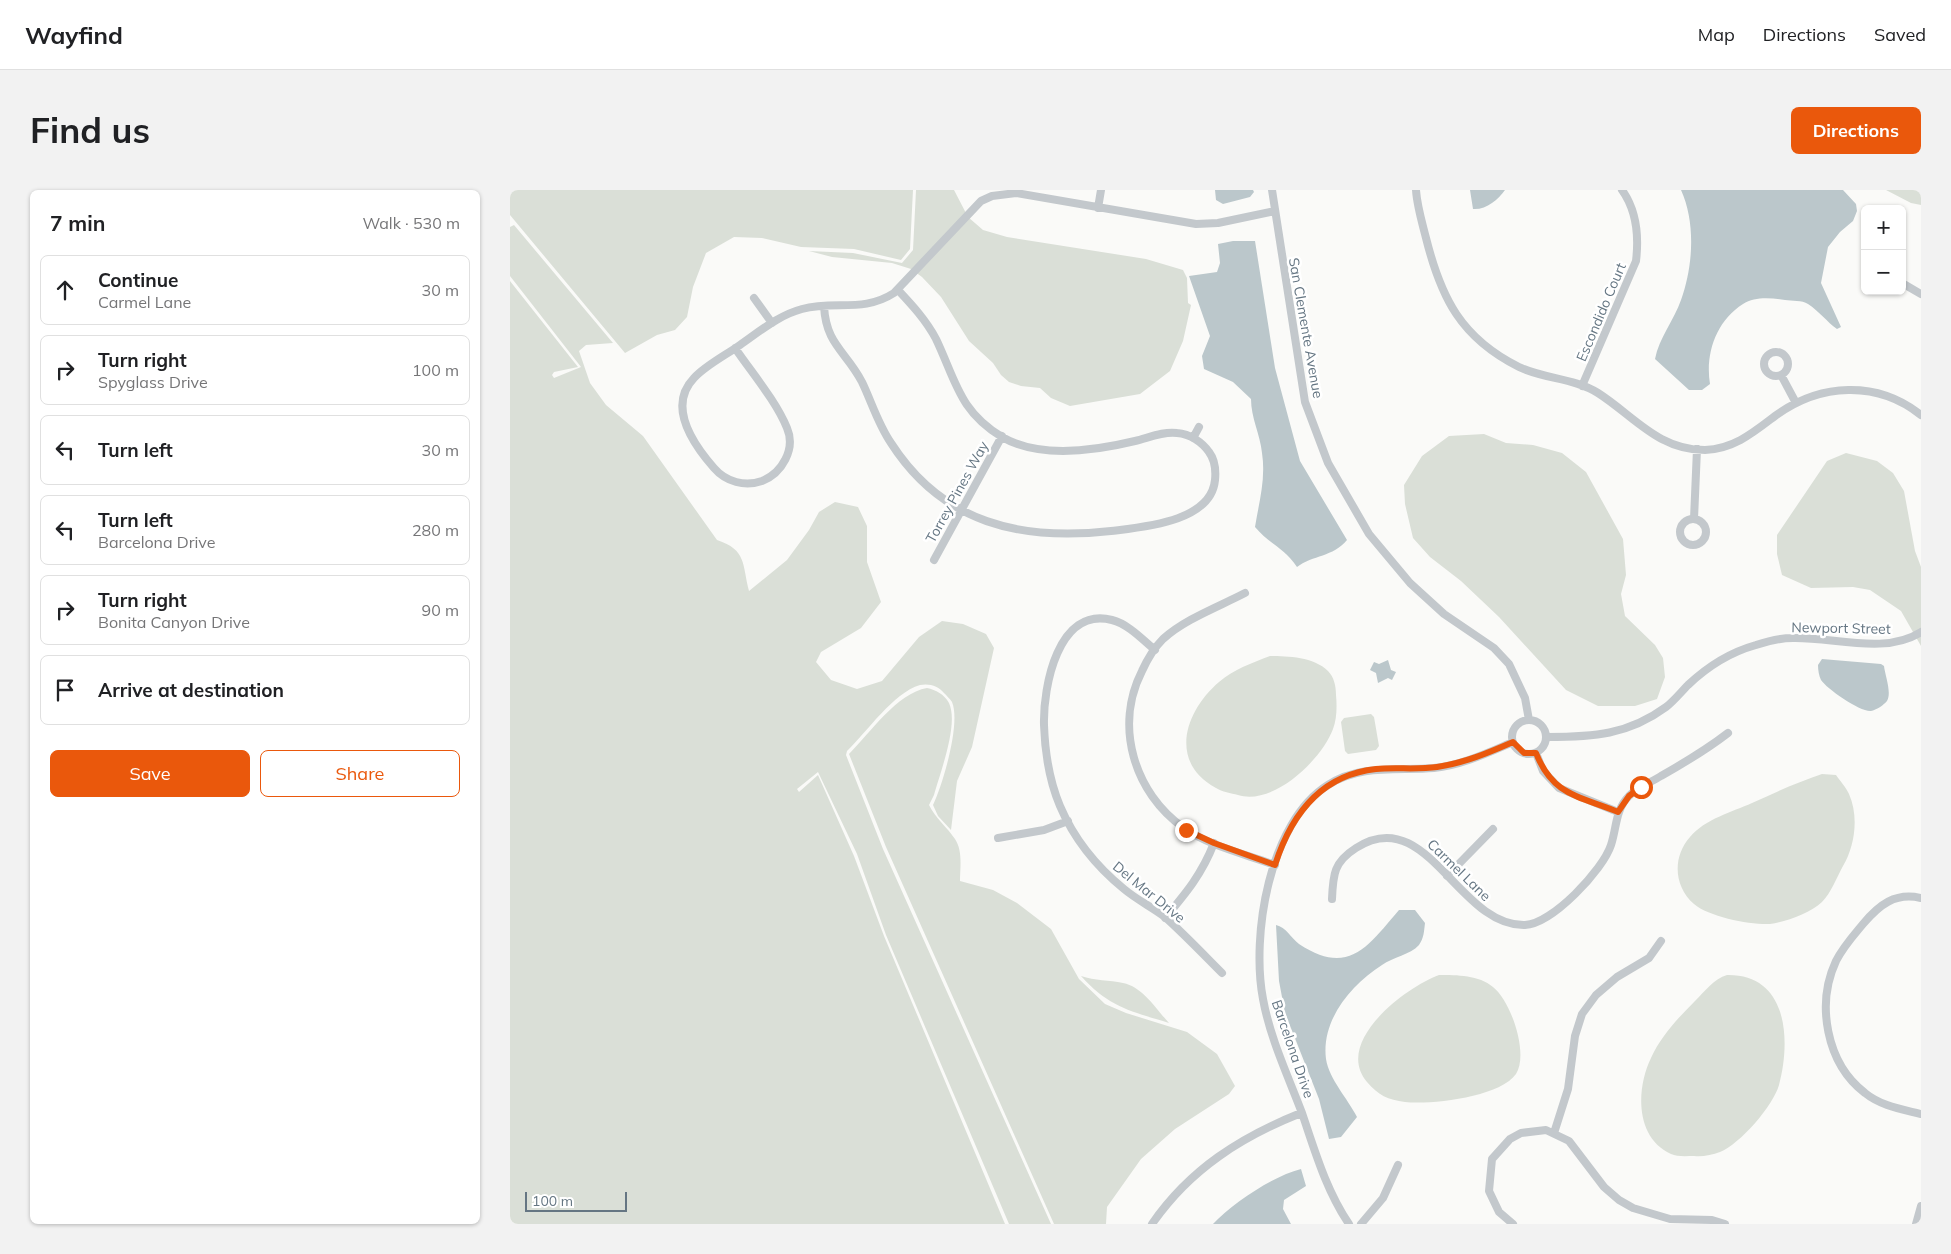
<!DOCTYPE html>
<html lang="en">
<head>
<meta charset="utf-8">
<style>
  body { margin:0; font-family:Mulish,sans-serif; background:#f2f2f2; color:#202124 }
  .controls { position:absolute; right:15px; top:15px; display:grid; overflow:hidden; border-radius:8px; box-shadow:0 1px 4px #0004 }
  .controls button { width:45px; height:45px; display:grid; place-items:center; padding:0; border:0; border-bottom:1px solid #e0e0e0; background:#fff; color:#202124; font:25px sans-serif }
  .scale { position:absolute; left:15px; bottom:12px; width:102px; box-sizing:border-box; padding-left:5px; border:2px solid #657683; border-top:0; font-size:14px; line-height:18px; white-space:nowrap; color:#657683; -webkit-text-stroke:4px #fff; paint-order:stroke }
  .stop { position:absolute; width:15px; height:15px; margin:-11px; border:4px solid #ea580c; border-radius:50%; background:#fff }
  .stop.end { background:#ea580c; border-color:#fff; box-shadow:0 1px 5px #0008 }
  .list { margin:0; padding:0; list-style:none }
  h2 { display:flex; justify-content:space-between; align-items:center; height:65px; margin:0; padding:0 20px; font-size:21px }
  h2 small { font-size:16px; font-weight:400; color:#757577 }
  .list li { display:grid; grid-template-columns:32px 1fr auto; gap:15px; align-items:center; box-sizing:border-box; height:70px; margin:0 10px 10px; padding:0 10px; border:1px solid #e0e0e0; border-radius:8px }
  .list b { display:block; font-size:19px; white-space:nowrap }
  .list p { margin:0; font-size:16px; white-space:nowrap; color:#757577 }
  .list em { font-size:16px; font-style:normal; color:#757577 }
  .actions { display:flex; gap:10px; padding:15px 20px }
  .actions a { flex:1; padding:11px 0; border:1px solid #ea580c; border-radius:8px; text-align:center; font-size:18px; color:#ea580c }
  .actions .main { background:#ea580c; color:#fff }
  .icon { flex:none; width:28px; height:28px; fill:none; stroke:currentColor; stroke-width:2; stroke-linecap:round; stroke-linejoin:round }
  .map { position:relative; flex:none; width:1411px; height:1034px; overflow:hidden; border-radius:8px }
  header { display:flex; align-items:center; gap:30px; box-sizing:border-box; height:70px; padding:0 25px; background:#fff; border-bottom:1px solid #e0e0e0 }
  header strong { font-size:24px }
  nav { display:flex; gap:28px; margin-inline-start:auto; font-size:18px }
  .intro { display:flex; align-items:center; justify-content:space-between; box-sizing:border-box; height:120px; padding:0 30px }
  h1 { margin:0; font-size:35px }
  .button { padding:12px 22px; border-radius:8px; background:#ea580c; color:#fff; font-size:18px; font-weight:700 }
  main { display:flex; gap:30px; padding:0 30px }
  aside { flex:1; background:#fff; border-radius:8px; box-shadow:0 1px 4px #0004 }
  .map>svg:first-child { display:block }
</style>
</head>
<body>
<header>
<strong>Wayfind</strong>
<nav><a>Map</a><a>Directions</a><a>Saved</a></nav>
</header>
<div class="intro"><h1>Find us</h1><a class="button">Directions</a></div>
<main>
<aside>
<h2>7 min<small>Walk · 530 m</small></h2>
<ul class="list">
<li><svg class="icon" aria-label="ahead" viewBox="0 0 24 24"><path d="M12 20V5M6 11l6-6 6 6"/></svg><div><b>Continue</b><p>Carmel Lane</p></div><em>30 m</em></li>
<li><svg class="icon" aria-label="right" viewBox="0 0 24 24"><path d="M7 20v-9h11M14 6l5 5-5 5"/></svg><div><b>Turn right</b><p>Spyglass Drive</p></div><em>100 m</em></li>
<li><svg class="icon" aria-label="left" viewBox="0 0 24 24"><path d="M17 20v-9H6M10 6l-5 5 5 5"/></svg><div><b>Turn left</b></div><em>30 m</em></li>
<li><svg class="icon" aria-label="left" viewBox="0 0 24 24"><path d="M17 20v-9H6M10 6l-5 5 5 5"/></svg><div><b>Turn left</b><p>Barcelona Drive</p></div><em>280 m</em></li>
<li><svg class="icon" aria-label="right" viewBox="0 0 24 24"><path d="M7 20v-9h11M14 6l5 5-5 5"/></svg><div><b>Turn right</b><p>Bonita Canyon Drive</p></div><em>90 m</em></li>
<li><svg class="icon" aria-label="arrive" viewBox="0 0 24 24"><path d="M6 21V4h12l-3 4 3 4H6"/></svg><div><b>Arrive at destination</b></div></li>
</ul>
<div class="actions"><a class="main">Save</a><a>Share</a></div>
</aside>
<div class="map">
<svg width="1411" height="1034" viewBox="0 0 1411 1034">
  <rect width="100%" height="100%" fill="#fafaf8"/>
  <path fill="#dadfd7" d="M0 0H403L400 59 391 70 344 59 291 57 252 48 224 47 196 63 183 97 177 127 165 140 147 145 115 163 0 25Z
    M406 0H444L458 27 473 40 497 47 636 69 673 80 677 88 678 113 681 115 673 151 660 181 630 204 560 216 541 208 530 198 511 196 499 192 491 185 483 173 459 151 431 107 412 87 401 79 382 73 322 67 299 61 343 63 392 73 403 60Z
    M1376 0H1411V15L1401 13Z
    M4 35 103 153 76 155 69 161 80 193 96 215 133 246 207 350C237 360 232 374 239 401L277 370 299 340 309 322 325 312 348 317 357 336V372L371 412 351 438 311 462 306 472 321 490 347 499 372 491 409 447 432 431 453 434 476 444 484 458 462 557 447 591 441 640 428 626 423 615C433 594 451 533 442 512 440 509 436 505 434 503 429 496 419 493 410 495 383 503 357 542 337 561L336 565 373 659 541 1034H499L376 745 347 664 308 582 287 599 289 602 308 585 344 666 374 746 495 1034H0V91L68 177 44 182 42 185 44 188 71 177 0 86V37Z
    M974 244 996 253 1023 255 1052 263 1076 282 1113 349 1116 385 1111 404 1115 426 1145 455 1153 468 1155 487 1147 509 1125 516H1088L1056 500 989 427 951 391 920 367 903 348 895 314 894 295 912 266 939 246Z
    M1336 263 1367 271 1383 283 1394 301 1405 361 1411 377V456L1391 421 1360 400 1343 397 1301 398 1272 385 1267 364V345L1317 271Z
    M760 466C778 466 804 467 818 481 824 487 826 496 826 505 827 515 827 529 823 539 812 569 764 616 728 605 721 603 712 602 706 598 658 572 675 521 709 492 724 479 742 473 760 466Z
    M417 498C426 500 434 504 439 513 449 534 430 583 424 605L419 615C426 629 437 637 445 649 453 661 450 678 450 691L483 700 507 713 541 739 569 789 595 814 616 823 677 842 707 864 725 896 719 904 665 939 631 969 597 1017 596 1034H544L376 657 339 564C360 543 387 503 417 498Z
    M861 524 864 527 869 556 866 560 838 564 835 561 831 532 834 528Z
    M1312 584 1326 585C1330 591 1336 597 1339 604 1349 626 1345 656 1333 676 1327 687 1321 703 1312 712 1300 723 1276 732 1260 734 1241 735 1199 727 1184 714 1164 697 1162 667 1180 647 1195 629 1222 622 1242 613 1266 602 1288 592 1312 584Z
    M929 785C947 785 969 785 983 797 1001 811 1019 864 1006 884 990 907 921 915 895 912 878 910 868 905 857 892 823 852 896 797 929 785Z
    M1217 785C1278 784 1281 850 1269 895 1263 916 1230 954 1210 962 1202 965 1192 967 1184 966 1177 966 1167 967 1161 964 1125 948 1126 899 1141 868 1151 846 1168 828 1185 811 1195 801 1204 789 1217 785Z
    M571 786C585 791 599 790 613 793 633 797 646 819 659 833 620 821 599 817 571 786Z"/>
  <path fill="#bbc7cb" d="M705 0H743L744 2 740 7 713 14 706 10Z
    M960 0H995C988 10 976 20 963 19Z
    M1171 0H1333L1346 14 1347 21 1343 31 1330 42 1318 57 1311 93 1331 137 1327 139C1317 132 1309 121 1298 114 1292 110 1282 111 1275 110 1262 108 1245 106 1233 114 1206 131 1195 164 1200 194L1192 200H1179L1145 169C1149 148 1164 130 1171 110 1183 77 1186 33 1171 0Z
    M723 51H745L765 178 790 271 837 350C823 367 803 365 787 377 773 356 760 355 745 337 749 312 756 289 752 263 750 244 741 228 741 209L723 192 694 179 692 166 700 146 679 86 707 82 710 73 708 54Z
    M1312 469 1371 474 1374 476C1375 485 1382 503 1377 511 1374 515 1366 520 1361 521 1350 522 1317 499 1311 490 1309 486 1308 480 1308 475Z
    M878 470 881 480 886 482 882 490 878 488 868 493 866 483 860 480 864 472 869 474Z
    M889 720H905L915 733C914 741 914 748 909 755 900 765 883 767 872 775 841 795 811 830 816 869 819 889 838 909 847 927L831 947 819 949 809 909 775 823 769 791 766 735C776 737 781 748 789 754 839 787 858 756 889 720Z
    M791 979 796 996 774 1010 773 1019 781 1034H703C723 1013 763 986 791 979Z"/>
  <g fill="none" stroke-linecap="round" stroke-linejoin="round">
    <path stroke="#c3c8cc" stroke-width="8" d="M762 0 795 212 818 273 859 344 900 393 934 424 984 458 999 474 1015 508 1019 530
      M906 0C907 16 912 32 916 48 931 108 951 148 1009 177 1034 189 1064 188 1088 203 1124 226 1148 260 1195 260 1224 259 1244 242 1265 226 1310 193 1367 190 1411 225
      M588 18 591 0
      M1392 93 1411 104
      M244 108 262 133
      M314 116C316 155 336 161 352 192 362 213 368 234 381 253 433 334 511 351 601 341 633 337 701 332 705 290 706 280 705 270 699 262 692 252 680 244 667 243 653 241 638 248 625 251 584 261 530 269 492 247 449 221 446 191 426 149 416 130 402 115 388 100
      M225 158C242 183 266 211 277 238 286 259 272 283 252 291 235 297 216 292 204 278 183 254 157 216 184 188 196 175 216 165 230 155 250 141 269 125 292 119 325 110 353 123 384 103L471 11 482 6 506 3 686 34 708 33 765 21
      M1254 174a12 12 0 1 1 24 0a12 12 0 1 1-24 0Z
      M1271 185 1286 213
      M1072 196 1126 71C1129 46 1127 21 1112 0
      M683 248 689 237
      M1184 329 1187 259
      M1170 342a13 13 0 1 1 26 0a13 13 0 1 1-26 0Z
      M424 370 492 246
      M735 403C708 417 675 429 653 449 644 458 637 470 632 481 604 536 624 603 674 638 699 656 735 664 765 675
      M645 460C632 449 618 434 602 430 548 416 533 497 534 535 535 563 539 590 550 616 564 649 587 677 614 699 627 710 642 717 655 727 675 745 693 764 712 783
      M1002 547a17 17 0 1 1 34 0a17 17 0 1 1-34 0Z
      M1037 547C1083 547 1118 545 1156 517 1164 511 1171 502 1178 495 1197 477 1221 462 1246 455 1258 451 1271 448 1283 448 1324 447 1375 465 1411 442
      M1026 563 1033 581 1049 598 1108 622
      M488 648 534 640 558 631
      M937 686 983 639
      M1411 708C1385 702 1369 715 1353 734 1343 746 1333 757 1326 771 1306 814 1316 873 1355 903 1371 916 1391 919 1411 924
      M822 709C823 684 824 672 846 658 917 612 948 737 1015 735 1042 734 1093 680 1101 655 1107 637 1105 620 1119 606 1127 597 1140 593 1151 586 1174 573 1196 560 1218 543
      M655 728C676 703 692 684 704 653
      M1044 943 1058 899 1065 846 1072 824 1086 805 1107 787 1139 768 1151 751
      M642 1034C680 979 731 947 791 923
      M839 1034C816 1000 805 961 792 923 778 886 760 848 753 809 741 746 759 632 818 595 850 574 888 581 924 578 952 575 977 563 1003 552
      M851 1034 873 1008 888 975
      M1003 1034 989 1022 979 1001 982 969 1000 949 1011 943 1036 940 1059 951 1094 997 1109 1010 1123 1018 1160 1029 1202 1030 1215 1034
      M1406 1034 1411 1016"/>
  </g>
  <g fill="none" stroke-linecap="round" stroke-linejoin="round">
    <path stroke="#ea580c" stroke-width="6" d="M676 640 704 653 765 675C781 625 810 585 866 579 886 577 907 580 927 577 954 573 978 563 1003 552L1014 563H1026C1043 606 1069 606 1108 622L1119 606 1131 597"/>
  </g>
  <g text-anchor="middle" stroke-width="5" stroke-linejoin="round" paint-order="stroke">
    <g font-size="14" fill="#657683" stroke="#fff">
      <text transform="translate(1091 122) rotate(-67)" y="5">Escondido Court</text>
      <text transform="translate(796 138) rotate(80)" y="5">San Clemente Avenue</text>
      <text transform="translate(447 302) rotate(-61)" y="5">Torrey Pines Way</text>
      <text transform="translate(1331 438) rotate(1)" y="5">Newport Street</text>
      <text transform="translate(949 680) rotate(44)" y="5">Carmel Lane</text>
      <text transform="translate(639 702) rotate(39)" y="5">Del Mar Drive</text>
      <text transform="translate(783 859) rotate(71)" y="5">Barcelona Drive</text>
    </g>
  </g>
</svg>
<div class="controls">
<button>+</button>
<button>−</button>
</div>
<div class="scale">100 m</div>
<div class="stop" style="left:1131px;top:597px"></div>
<div class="stop end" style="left:676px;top:640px"></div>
</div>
</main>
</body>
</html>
